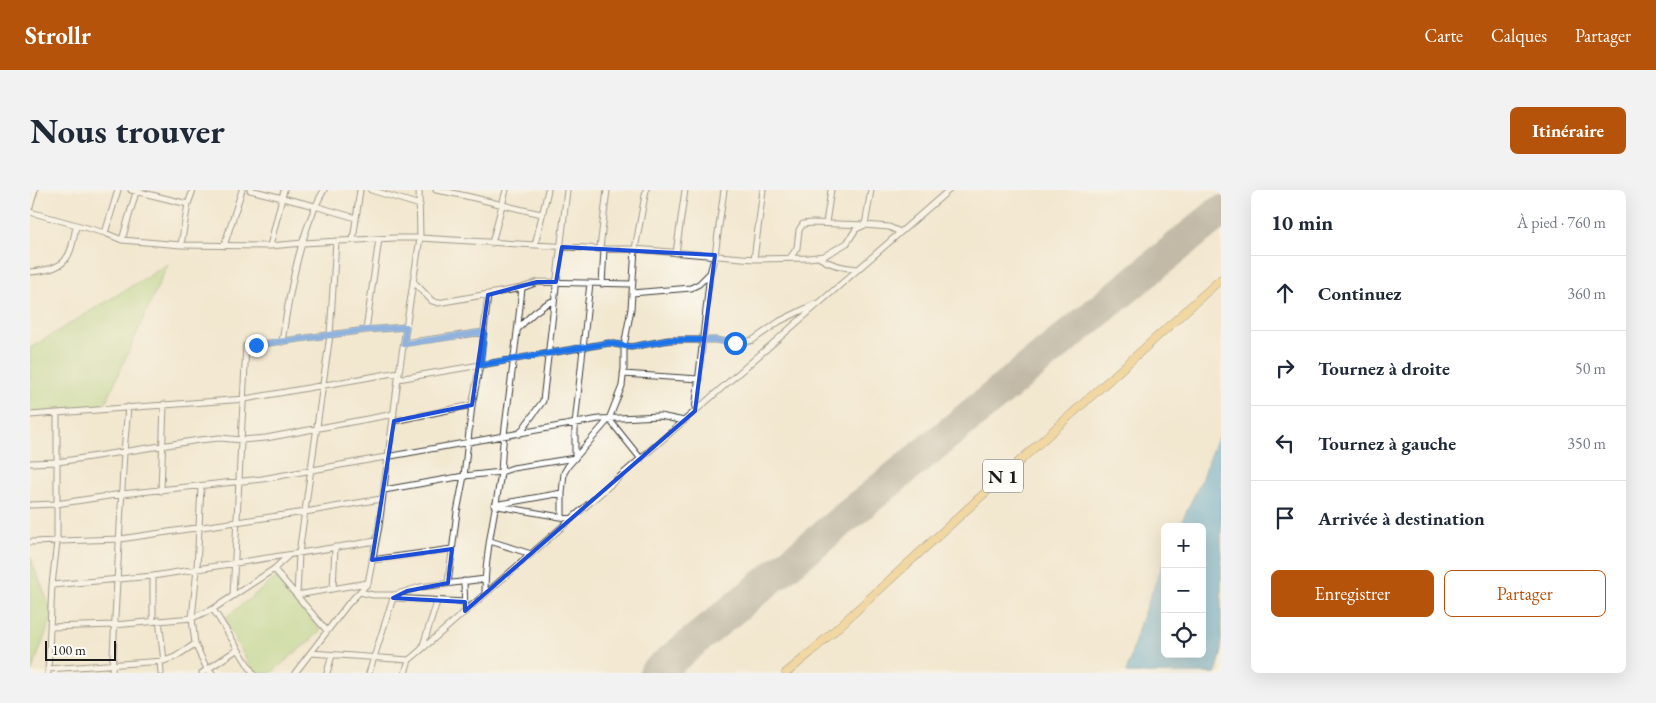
<!DOCTYPE html>
<html lang="fr">
<head>
<meta charset="utf-8">
<style>
  body { margin:0; font-family:"EB Garamond",serif; background:#f2f2f3; color:#1f2937 }
  .controls { position:absolute; right:15px; bottom:15px; display:grid; overflow:hidden; border-radius:8px; box-shadow:0 5px 20px #0002 }
  .controls button { width:45px; height:45px; display:grid; place-items:center; padding:0; border:0; border-bottom:1px solid #e0e1e3; background:#fff; color:#1f2937; font:25px sans-serif }
  .scale { position:absolute; left:15px; bottom:12px; width:71px; box-sizing:border-box; padding-left:5px; border:2px solid #1c1c1c; border-top:0; font-size:14px; line-height:18px; white-space:nowrap; color:#1c1c1c; -webkit-text-stroke:4px #fdfcf7; paint-order:stroke }
  .stop { position:absolute; width:15px; height:15px; margin:-11px; border:4px solid #1a73e8; border-radius:50%; background:#fff }
  .stop.end { background:#1a73e8; border-color:#fff; box-shadow:0 1px 5px #0008 }
  .list { margin:0; padding:0; list-style:none }
  h2 { display:flex; justify-content:space-between; align-items:center; height:65px; margin:0; padding:0 20px; font-size:21px }
  h2 small { font-size:16px; font-weight:400; color:#747a83 }
  .list li { display:grid; grid-template-columns:32px 1fr auto; gap:15px; align-items:center; box-sizing:border-box; height:75px; padding:0 20px; border-top:1px solid #e0e1e3 }
  .list b { display:block; font-size:19px; white-space:nowrap }
  .list em { font-size:16px; font-style:normal; color:#747a83 }
  .actions { display:flex; gap:10px; padding:15px 20px }
  .actions a { flex:1; padding:11px 0; border:1px solid #b45309; border-radius:8px; text-align:center; font-size:18px; color:#b45309 }
  .actions .main { background:#b45309; color:#fff }
  .icon { flex:none; width:28px; height:28px; fill:none; stroke:currentColor; stroke-width:2; stroke-linecap:round; stroke-linejoin:round }
  .map { position:relative; flex:none; width:1191px; height:483px; overflow:hidden; border-radius:8px }
  header { display:flex; align-items:center; gap:30px; box-sizing:border-box; height:70px; padding:0 25px; background:#b45309; color:#fff }
  header strong { font-size:24px }
  nav { display:flex; gap:28px; margin-inline-start:auto; font-size:18px }
  .intro { display:flex; align-items:center; justify-content:space-between; box-sizing:border-box; height:120px; padding:0 30px }
  h1 { margin:0; font-size:35px }
  .button { padding:12px 22px; border-radius:8px; background:#b45309; color:#fff; font-size:18px; font-weight:700 }
  main { display:flex; gap:30px; padding:0 30px }
  aside { flex:1; background:#fff; border-radius:8px; box-shadow:0 5px 20px #0002 }
  .map>svg:first-child { display:block }
</style>
</head>
<body>
<header>
<strong>Strollr</strong>
<nav><a>Carte</a><a>Calques</a><a>Partager</a></nav>
</header>
<div class="intro"><h1>Nous trouver</h1><a class="button">Itinéraire</a></div>
<main>
<div class="map">
<svg width="1191" height="483" viewBox="0 0 1191 483">
  <rect width="100%" height="100%" fill="#fdfcf7"/>
  <filter id="ink" filterUnits="userSpaceOnUse"><feTurbulence type="fractalNoise" baseFrequency=".02" numOctaves="2"/><feDisplacementMap in="SourceGraphic" scale="10" xChannelSelector="R" yChannelSelector="G"/><feConvolveMatrix kernelMatrix="1 2 1 2 8 2 1 2 1" color-interpolation-filters="sRGB"/></filter>
  <filter id="wash" filterUnits="userSpaceOnUse"><feTurbulence type="fractalNoise" baseFrequency=".0096" numOctaves="4" result="noise"/><feDisplacementMap in="SourceGraphic" scale="20" xChannelSelector="R" yChannelSelector="G"/><feGaussianBlur stdDeviation="1.12" result="paint"/><feColorMatrix in="noise" values="0 0 0 0 0 0 0 0 0 0 0 0 0 0 0 0 0 1.4 0 .05"/><feComposite in="paint" operator="in"/></filter>
  <g filter="url(#wash)">
    <rect width="100%" height="100%" fill="#f2e8d0"/>
    <path fill="#abd37e" stroke="#64784d" d="M138 74 74 216 0 225V158Z
      M0 367 23 424 1 483H0Z
      M247 387 290 440 289 443 241 483H224L194 429Z"/>
    <path fill="#58a8d2" stroke="#3a6277" d="M1191 246V464L1186 483H1096L1110 433 1135 368V464H1172V337H1149L1170 293 1185 252Z"/>
    <g fill="none" stroke-linecap="round" stroke-linejoin="round">
      <path stroke="#878276" stroke-width="32" d="M625 483 1191 21"/>
    </g>
  </g>
  <g filter="url(#ink)">
    <g fill="none" stroke-linecap="round" stroke-linejoin="round">
      <defs>
        <path id="minor" d="M101 0 158 14 151 55
          M220 0 285 16 326 28
          M341 0 390 15
          M406 0C442 6 477 17 512 24
          M158 14 163 0
          M0 17 5 0
          M0 22 75 43 92 50 151 55 240 56 273 53 364 48H390L574 59H605L724 69 779 68 794 66 817 53 826 39 835 35 859 37 870 42
          M796 33 801 0
          M75 43 88 0
          M92 50 106 2
          M323 50 330 0
          M306 51 300 145 269 363 267 405 337 393
          M462 53 476 0
          M505 55 518 0
          M194 56 212 0
          M240 56 254 0
          M570 58 577 0
          M646 63 655 0
          M788 67C800 75 814 78 828 79
          M760 68 767 58 769 40 773 34 782 33 835 35 841 0
          M724 69 733 0
          M0 82C37 79 40 70 46 36
          M383 91 402 111 408 113 492 98 508 92 602 94
          M572 94 574 59
          M602 103 661 98 669 94 679 84
          M488 139C499 126 509 117 524 110
          M336 140 349 49
          M252 152C259 105 270 41 294 0
          M374 153 454 142
          M593 184 669 189
          M368 189 579 153 601 157 639 150H685L705 153 715 152 723 150 750 131 785 114
          M665 221 680 83 685 65 694 0
          M0 225 215 209 369 182
          M364 231 442 215
          M489 244 513 211 537 0
          M545 268V234L560 93
          M611 269 579 229 592 196 594 178V156L601 119 605 59 616 0
          M0 273 28 272 169 250 190 248 212 250 236 248 364 224
          M171 296 167 379 162 428 165 454 177 479 182 483
          M354 300 434 286 471 282 483 278 545 268
          M131 301 134 214
          M532 303V327
          M0 315 26 314 92 304 232 289 569 229 630 226 654 231
          M464 315 532 303 534 283 538 276 579 229
          M468 316 542 329
          M460 351 501 364
          M0 352 90 349 275 322 351 309
          M342 370 422 359
          M244 379 297 441
          M434 391 435 421
          M418 393 427 322 434 286 442 215 450 175 458 105
          M22 395 123 386 346 351
          M303 398 305 357
          M330 402 343 405H364L390 397 455 389
          M455 403C455 363 465 323 471 283 472 270 472 258 474 245 480 196 487 147 492 98
          M203 405 216 156 336 140 376 137
          M363 408 435 412
          M183 419 223 483
          M123 430V386
          M129 430 134 471
          M20 437 84 435 162 428 183 419 244 379 259 365
          M392 458 407 412
          M281 463 379 470
          M130 472 131 483
          M18 479 134 471 145 467 165 454
          M18 483 22 395 27 352V223
          M82 483 94 262 98 217
          M172 483 208 459
          M265 483 318 414 338 393 349 336 368 189 390 48 389 0
          M297 483 302 465
          M339 483 364 405
          M375 483 379 470 392 459 919 0"/>
        <path id="highway" d="M756 483 780 463 1004 258 1191 89"/>
      </defs>
      <use href="#minor" stroke="#3c3b37" stroke-width="7"/>
      <use href="#highway" stroke="#3c3b37" stroke-width="9"/>
      <use href="#minor" stroke="#fff" stroke-width="5"/>
      <use href="#highway" stroke="#efc469" stroke-width="8"/>
    </g>
  </g>
  <g fill="none" stroke-linecap="round" stroke-linejoin="round" filter="url(#ink)">
    <path stroke="#1a73e8" stroke-width="6" d="M226 155 336 140 376 137 374 154 454 142 450 175 579 153 601 157 639 150H685L705 153"/>
  </g>
  <path d="M0 0H1191V483H0ZM532 57 685 65 665 221 435 421V412L363 408 377 401 418 393 422 359 342 370 364 231 442 215 458 105 507 92H526Z" fill="#f2e8d0" fill-opacity=".55" fill-rule="evenodd"/>
  <path fill="none" stroke="#1d4ed8" stroke-width="4" stroke-linejoin="round" d="M532 57 685 65 665 221 435 421V412L363 408 377 401 418 393 422 359 342 370 364 231 442 215 458 105 507 92H526Z"/>
  <g text-anchor="middle" stroke-width="4.5" stroke-linejoin="round" paint-order="stroke">
    <rect fill="#fdfcf7" stroke="#605f5e" stroke-width="1" x="953" y="269.5" width="40" height="33" rx="4"/>
    <g font-size="19" font-weight="bold" fill="#1c1c1c">
      <text x="973" y="293">N 1</text>
    </g>
  </g>
</svg>
<div class="controls">
<button>+</button>
<button>−</button>
<button><svg class="icon" aria-label="locate" viewBox="0 0 24 24"><circle cx="12" cy="12" r="6"/><path d="M12 2v4M12 18v4M2 12h4M18 12h4"/></svg></button>
</div>
<div class="scale">100 m</div>
<div class="stop" style="left:705px;top:153px"></div>
<div class="stop end" style="left:226px;top:155px"></div>
</div>
<aside>
<h2>10 min<small>À pied · 760 m</small></h2>
<ul class="list">
<li><svg class="icon" aria-label="ahead" viewBox="0 0 24 24"><path d="M12 20V5M6 11l6-6 6 6"/></svg><div><b>Continuez</b></div><em>360 m</em></li>
<li><svg class="icon" aria-label="right" viewBox="0 0 24 24"><path d="M7 20v-9h11M14 6l5 5-5 5"/></svg><div><b>Tournez à droite</b></div><em>50 m</em></li>
<li><svg class="icon" aria-label="left" viewBox="0 0 24 24"><path d="M17 20v-9H6M10 6l-5 5 5 5"/></svg><div><b>Tournez à gauche</b></div><em>350 m</em></li>
<li><svg class="icon" aria-label="arrive" viewBox="0 0 24 24"><path d="M6 21V4h12l-3 4 3 4H6"/></svg><div><b>Arrivée à destination</b></div></li>
</ul>
<div class="actions"><a class="main">Enregistrer</a><a>Partager</a></div>
</aside>
</main>
</body>
</html>
